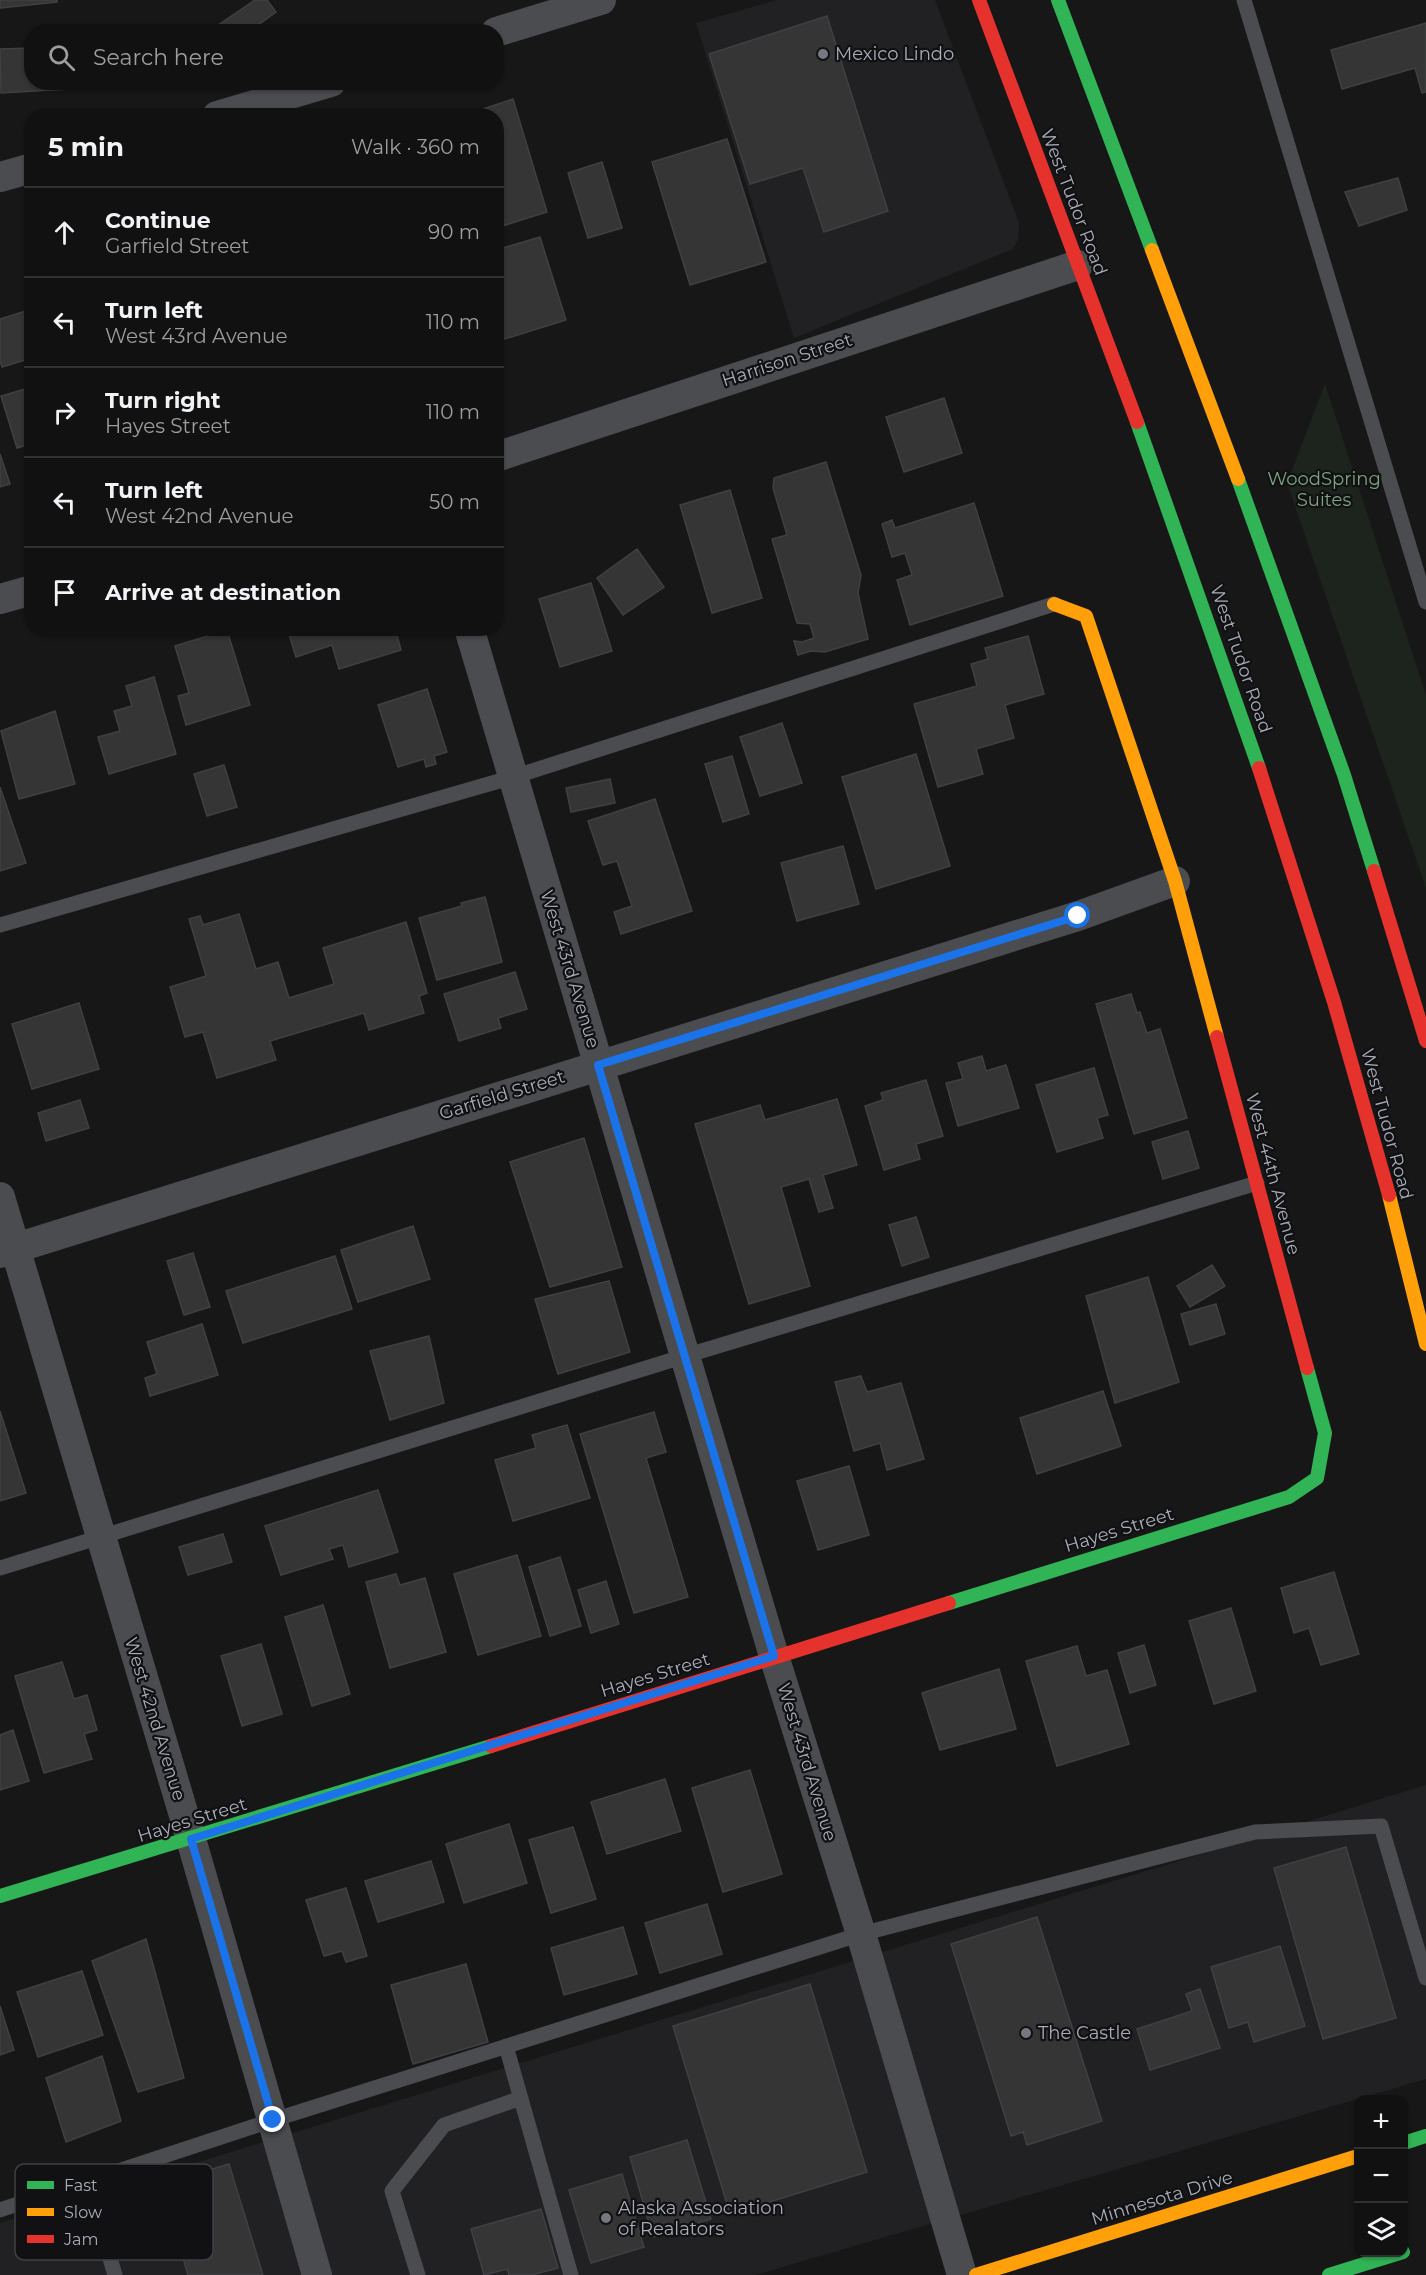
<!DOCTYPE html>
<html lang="en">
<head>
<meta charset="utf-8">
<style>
  body { margin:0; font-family:Montserrat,sans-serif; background:#1e1f1f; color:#f1f3f6 }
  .controls { position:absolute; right:18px; bottom:18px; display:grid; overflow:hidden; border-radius:12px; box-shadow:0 2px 4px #0004 }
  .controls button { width:54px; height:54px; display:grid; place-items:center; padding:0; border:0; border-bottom:2px solid #303131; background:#111; color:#f1f3f6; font:30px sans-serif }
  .stop { position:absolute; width:18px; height:18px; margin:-14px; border:4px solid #1a73e8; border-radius:50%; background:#fff }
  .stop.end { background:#1a73e8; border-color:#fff; box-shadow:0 2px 6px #0008 }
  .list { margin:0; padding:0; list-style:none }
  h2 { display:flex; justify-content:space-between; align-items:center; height:78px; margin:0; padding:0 24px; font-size:26px }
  h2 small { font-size:20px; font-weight:400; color:#9c9d9f }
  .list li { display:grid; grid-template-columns:39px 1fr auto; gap:18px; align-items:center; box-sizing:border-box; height:90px; padding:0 24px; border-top:2px solid #303131 }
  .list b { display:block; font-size:22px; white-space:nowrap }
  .list p { margin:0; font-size:20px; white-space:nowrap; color:#9c9d9f }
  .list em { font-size:20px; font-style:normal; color:#9c9d9f }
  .icon { flex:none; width:33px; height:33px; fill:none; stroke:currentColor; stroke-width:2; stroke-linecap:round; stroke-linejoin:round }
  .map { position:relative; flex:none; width:1426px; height:2275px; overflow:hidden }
  .search { position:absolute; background:#111; box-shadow:0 2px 4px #0004; left:24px; top:24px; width:480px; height:66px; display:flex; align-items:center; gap:15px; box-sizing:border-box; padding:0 21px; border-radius:24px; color:#9c9d9f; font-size:22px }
  .panel { position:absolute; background:#111; box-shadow:0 2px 4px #0004; left:24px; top:108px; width:480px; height:528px; border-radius:24px }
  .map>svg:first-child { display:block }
</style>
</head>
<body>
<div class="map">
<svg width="1426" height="2275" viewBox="0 0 1426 2275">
  <rect width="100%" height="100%" fill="#171717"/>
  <path fill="#212123" d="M777 0H935L1019 223 1018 240 1013 249 794 338 696 23Z
    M1426 1785V2079L755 2275H0V2223Z"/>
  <path fill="#1d241e" d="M1325 384 1426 695V888L1287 483Z"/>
  <path fill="#353536" stroke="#3f4043" stroke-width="1.5" d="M0 0H57V2L0 8Z
    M255 0H267L276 12 248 32H208Z
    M827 16 888 211 824 232 803 168 750 184 709 54Z
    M1426 23V92L1422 93 1415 68 1342 89 1331 50Z
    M32 48V82H69L70 89 1 93 0 49Z
    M513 99 547 212 496 228V116H462Z
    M727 139 766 262 690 285 652 162Z
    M602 162 622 228 588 238 568 173Z
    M1398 178 1407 210 1359 226 1345 192Z
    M540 237 566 320 498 341 496 250Z
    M32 309V358L2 367 0 361V319Z
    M32 387V461L27 445 17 448 1 396Z
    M944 398 962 453 904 472 886 417Z
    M0 454 10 484 0 487Z
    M826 462 861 575 858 593 868 639 825 652 811 651 798 655 794 641 802 642 814 638 810 624 797 623 772 539 787 535 773 488 774 478Z
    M730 490 762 598 712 613 680 505Z
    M974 503 1003 596 910 625 897 580 912 575 905 553 892 557 882 524 892 520 895 528Z
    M637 549 664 587 623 615 597 578Z
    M591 583 612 651 560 667 539 599Z
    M287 628H395L401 650 339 669 332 645 296 657Z
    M227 630 250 705 186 725 178 696 189 693 175 646Z
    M1028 636 1044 694 1005 705 1014 738 976 749 983 774 938 787 914 704 977 686 971 664 988 659 985 648Z
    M154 677 176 754 109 774 98 737 120 731 114 711 132 706 126 686Z
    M427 689 447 752 434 756 436 764 426 767 424 759 398 767 378 705Z
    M55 711 75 784 19 799 1 731Z
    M782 723 802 783 760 796 740 737Z
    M916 754 950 866 876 889 842 777Z
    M732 756 749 814 723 822 705 764Z
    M224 765 237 807 207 816 194 774Z
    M610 779 615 803 571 812 566 788Z
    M0 787 26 863 0 871Z
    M655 799 692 911 621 934 614 912 632 906 617 861 603 865 588 821Z
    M843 846 859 904 797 921 781 863Z
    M485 897 502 962 437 980 419 918 462 906 461 903Z
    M239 914 256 969 278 962 289 998 334 984 323 948 406 922 427 993 419 996 424 1013 369 1030 364 1013 270 1041 276 1060 217 1078 203 1032 185 1037 170 987 206 976 189 919 200 916 203 925Z
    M515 972 527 1009 498 1018 501 1028 459 1041 444 994Z
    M1131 994 1137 1013 1140 1012 1147 1033 1160 1029 1187 1118 1134 1134 1096 1004Z
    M79 1003 99 1069 32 1089 12 1024Z
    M982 1056 986 1071 1006 1065 1019 1108 958 1126 946 1083 963 1079 958 1063Z
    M1094 1068 1108 1115 1097 1118 1103 1138 1057 1152 1036 1085Z
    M926 1080 943 1136 916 1144 920 1159 884 1170 865 1106 883 1100 881 1093Z
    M837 1099 857 1165 823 1175 833 1208 819 1212 809 1179 781 1187 810 1286 749 1304 695 1124 760 1105 765 1120Z
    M80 1100 89 1128 46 1141 38 1113Z
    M1188 1131 1199 1168 1163 1179 1152 1142Z
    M584 1138 622 1267 550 1287 510 1162Z
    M916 1217 929 1257 902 1266 889 1225Z
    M413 1226 430 1279 358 1302 341 1250Z
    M193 1253 210 1307 184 1315 167 1261Z
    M335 1256 352 1309 243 1343 226 1291Z
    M1212 1265 1225 1286 1190 1307 1177 1286Z
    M1148 1277 1179 1382 1115 1403 1086 1296Z
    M609 1281 630 1352 558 1374 535 1299Z
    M1216 1304 1225 1334 1190 1345 1181 1314Z
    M202 1324 218 1375 150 1396 145 1378 157 1374 147 1342Z
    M429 1336 444 1403 390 1420 370 1351Z
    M861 1376 867 1392 901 1383 924 1459 887 1470 880 1443 854 1451 835 1382Z
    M1103 1391 1121 1446 1037 1474 1020 1418Z
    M0 1411 26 1493 0 1501Z
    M654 1412 666 1452 646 1458 688 1597 634 1613 580 1434Z
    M567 1425 590 1498 513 1521 495 1460 536 1448 532 1435Z
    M849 1466 869 1535 818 1550 797 1481Z
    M378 1490 398 1552 349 1567 343 1545 329 1549 333 1559 281 1575 265 1526Z
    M223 1534 232 1562 188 1575 179 1547Z
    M517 1555 541 1636 478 1655 454 1574Z
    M560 1557 581 1626 550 1636 529 1567Z
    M1334 1572 1359 1654 1321 1665 1309 1628 1294 1633 1281 1588Z
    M396 1574 400 1585 425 1578 446 1652 390 1668 366 1582Z
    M606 1581 619 1624 591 1633 578 1590Z
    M323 1605 350 1694 312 1706 285 1617Z
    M1231 1608 1256 1691 1214 1704 1189 1621Z
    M261 1644 282 1714 242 1726 221 1656Z
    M1144 1645 1156 1685 1130 1693 1118 1653Z
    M1077 1646 1086 1676 1107 1670 1129 1744 1057 1766 1026 1661Z
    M62 1662 74 1699 87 1695 97 1730 84 1734 92 1759 44 1773 15 1676Z
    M999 1669 1016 1729 940 1750 922 1693Z
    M13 1730 29 1781 0 1790V1735Z
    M750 1770 782 1874 723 1892 692 1788Z
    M665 1779 681 1831 607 1854 591 1802Z
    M509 1824 527 1883 464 1903 446 1844Z
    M573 1827 596 1899 551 1913 529 1840Z
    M1346 1847 1396 2018 1323 2039 1274 1868Z
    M431 1861 444 1902 378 1922 365 1881Z
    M346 1888 367 1956 346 1962 342 1951 324 1956 306 1900Z
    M707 1904 722 1954 660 1973 645 1923Z
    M1037 1917 1102 2121 1027 2145 1023 2132 1011 2136 951 1944Z
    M623 1927 637 1974 564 1995 551 1948Z
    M146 1939 184 2078 138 2092 92 1961Z
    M1280 1946 1305 2026 1254 2042 1248 2022 1229 2028 1211 1967Z
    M466 1964 488 2042 413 2064 391 1985Z
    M82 1971 103 2035 38 2057 17 1992Z
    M810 1984 867 2172 730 2214 673 2026Z
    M1200 1989 1220 2048 1150 2070 1137 2029 1192 2011 1186 1994Z
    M0 2006 14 2050 0 2055Z
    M102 2056 121 2121 66 2142 46 2078Z
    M687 2140 711 2219 653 2237 630 2157Z
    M229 2164 263 2275H188L181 2251 167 2255 147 2189Z
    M622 2174 644 2247 591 2263 569 2190Z
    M541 2209 558 2268 532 2275H509L507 2269 484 2275 471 2229Z"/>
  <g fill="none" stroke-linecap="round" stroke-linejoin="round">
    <path stroke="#4b4c50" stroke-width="15" d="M1244 0 1426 602
      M0 925 513 777 1054 604
      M0 1568 685 1356 1257 1183
      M506 2046 571 2275
      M87 2182 115 2275
      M0 2210 273 2120 861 1934 1255 1832 1381 1826 1426 1978
      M418 2275 392 2191 444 2125 521 2098"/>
    <path stroke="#4b4c50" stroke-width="30" d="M496 32 601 0
      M217 116 331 82
      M0 177 32 168
      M496 457 1078 265
      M0 599 32 590
      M469 628 774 1656 861 1934 962 2275
      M0 1197 191 1839 317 2275
      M0 1253 1078 916 1175 881"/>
    <path stroke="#30b455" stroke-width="14" d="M1058 0 1152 250
      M1137 422 1259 768
      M1238 479 1344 775 1374 871
      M949 1603 1289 1497 1317 1478 1325 1433 1307 1368
      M0 1896 491 1746
      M1404 2143 1426 2136
      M1329 2275 1403 2252"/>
    <path stroke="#ff9f0a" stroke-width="14" d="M1152 250 1238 479
      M1054 604 1086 616 1175 881 1217 1037
      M1389 1195 1426 1344
      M976 2275 1358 2156"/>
    <path stroke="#e5322d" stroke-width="14" d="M979 0 1137 422
      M1259 768 1334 1002 1389 1195
      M1374 871 1426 1041
      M1217 1037 1307 1368
      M491 1746 949 1603"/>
  </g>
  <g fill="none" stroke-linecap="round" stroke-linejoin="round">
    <path stroke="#1a73e8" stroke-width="8" d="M273 2120 191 1839 774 1656 598 1065 1078 916"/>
  </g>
  <g fill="#757880" stroke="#111113" stroke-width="2">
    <circle cx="823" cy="54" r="6"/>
    <circle cx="1026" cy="2033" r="6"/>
    <circle cx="606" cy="2218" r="6"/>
  </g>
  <g text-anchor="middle" stroke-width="4.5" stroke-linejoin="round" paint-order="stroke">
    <g font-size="18" fill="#a8adb8" stroke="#111113" text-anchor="start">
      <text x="835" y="60">Mexico Lindo</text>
      <text x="1038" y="2039">The Castle</text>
      <text x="618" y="2214">Alaska Association<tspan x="618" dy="21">of Realators</tspan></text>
    </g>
    <g font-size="18" fill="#a8adb8" stroke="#111113">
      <text transform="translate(1074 202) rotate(69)" y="6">West Tudor Road</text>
      <text transform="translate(787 360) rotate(-18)" y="6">Harrison Street</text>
      <text transform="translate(1241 659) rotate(71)" y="6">West Tudor Road</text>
      <text transform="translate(570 969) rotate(73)" y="6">West 43rd Avenue</text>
      <text transform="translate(502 1095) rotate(-17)" y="6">Garfield Street</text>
      <text transform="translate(1387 1124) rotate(75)" y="6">West Tudor Road</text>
      <text transform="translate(1273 1174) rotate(75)" y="6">West 44th Avenue</text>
      <text transform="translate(1119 1530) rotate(-17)" y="6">Hayes Street</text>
      <text transform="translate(655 1675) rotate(-17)" y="6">Hayes Street</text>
      <text transform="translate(155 1719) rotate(73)" y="6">West 42nd Avenue</text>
      <text transform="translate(807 1762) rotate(73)" y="6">West 43rd Avenue</text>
      <text transform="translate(192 1820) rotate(-17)" y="6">Hayes Street</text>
      <text transform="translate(1162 2198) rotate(-17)" y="6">Minnesota Drive</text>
    </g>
    <g font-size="18" fill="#7fa381" stroke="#111113">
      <text x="1324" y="485">WoodSpring<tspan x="1324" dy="21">Suites</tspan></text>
    </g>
  </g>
  <rect x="15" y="2164" width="198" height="96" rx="9" fill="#111113" stroke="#3e4045" stroke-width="1.5"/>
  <rect x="27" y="2181" width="27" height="8" fill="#30b455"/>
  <rect x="27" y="2208" width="27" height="8" fill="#ff9f0a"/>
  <rect x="27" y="2235" width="27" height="8" fill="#e5322d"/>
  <g font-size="16" fill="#a8adb8">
    <text x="64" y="2191">Fast</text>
    <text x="64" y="2218">Slow</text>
    <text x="64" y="2245">Jam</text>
  </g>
</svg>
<div class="controls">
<button>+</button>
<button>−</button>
<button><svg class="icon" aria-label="layers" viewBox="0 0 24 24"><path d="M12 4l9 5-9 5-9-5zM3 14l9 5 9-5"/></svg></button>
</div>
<div class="stop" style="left:1078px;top:916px"></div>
<div class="stop end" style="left:273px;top:2120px"></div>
<div class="search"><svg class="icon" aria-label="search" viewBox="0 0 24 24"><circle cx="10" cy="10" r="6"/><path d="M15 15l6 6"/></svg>Search here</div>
<section class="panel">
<h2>5 min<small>Walk · 360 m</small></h2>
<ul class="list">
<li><svg class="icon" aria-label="ahead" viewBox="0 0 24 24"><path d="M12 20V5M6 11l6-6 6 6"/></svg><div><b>Continue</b><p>Garfield Street</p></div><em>90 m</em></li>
<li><svg class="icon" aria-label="left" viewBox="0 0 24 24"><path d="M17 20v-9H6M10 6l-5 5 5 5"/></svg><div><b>Turn left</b><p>West 43rd Avenue</p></div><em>110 m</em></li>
<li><svg class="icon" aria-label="right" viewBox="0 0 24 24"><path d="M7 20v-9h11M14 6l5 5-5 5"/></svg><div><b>Turn right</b><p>Hayes Street</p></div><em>110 m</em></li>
<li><svg class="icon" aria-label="left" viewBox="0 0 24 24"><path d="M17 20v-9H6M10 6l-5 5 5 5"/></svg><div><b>Turn left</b><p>West 42nd Avenue</p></div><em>50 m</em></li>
<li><svg class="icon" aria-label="arrive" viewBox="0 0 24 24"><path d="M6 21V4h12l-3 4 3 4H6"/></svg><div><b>Arrive at destination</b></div></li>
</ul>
</section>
</div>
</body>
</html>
